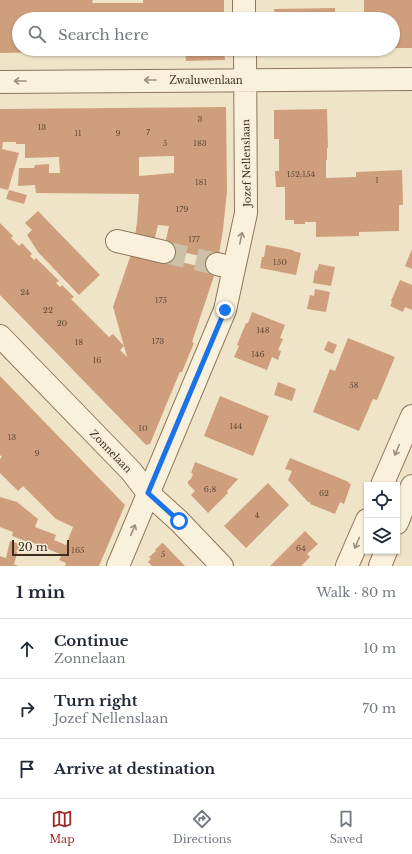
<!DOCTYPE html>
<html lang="en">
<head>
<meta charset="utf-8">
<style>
  body { margin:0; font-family:"Libre Baskerville",serif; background:#f2f2f3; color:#1f2937 }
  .controls { position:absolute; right:12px; bottom:12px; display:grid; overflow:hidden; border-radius:0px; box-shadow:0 1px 3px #0004 }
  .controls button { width:36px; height:36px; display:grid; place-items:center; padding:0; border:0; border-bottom:1px solid #e0e1e3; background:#fff; color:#1f2937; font:20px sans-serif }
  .scale { position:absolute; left:12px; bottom:10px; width:57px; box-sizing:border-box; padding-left:4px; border:2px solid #3d2e20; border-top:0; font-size:11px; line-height:14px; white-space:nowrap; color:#3d2e20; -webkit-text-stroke:3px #f7eed8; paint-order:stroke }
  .stop { position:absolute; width:12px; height:12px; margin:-9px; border:3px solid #1a73e8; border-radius:50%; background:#fff }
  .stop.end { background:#1a73e8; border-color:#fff; box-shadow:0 1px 4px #0008 }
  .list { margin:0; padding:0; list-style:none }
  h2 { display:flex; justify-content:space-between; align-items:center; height:52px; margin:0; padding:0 16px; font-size:17px }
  h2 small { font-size:13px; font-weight:400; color:#747a83 }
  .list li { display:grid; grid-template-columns:26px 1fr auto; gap:12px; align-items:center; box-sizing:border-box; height:60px; padding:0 16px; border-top:1px solid #e0e1e3 }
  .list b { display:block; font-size:15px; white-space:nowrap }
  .list p { margin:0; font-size:13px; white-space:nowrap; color:#747a83 }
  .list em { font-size:13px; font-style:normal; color:#747a83 }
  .icon { flex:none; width:22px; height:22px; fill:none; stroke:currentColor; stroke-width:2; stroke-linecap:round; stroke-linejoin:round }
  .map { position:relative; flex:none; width:412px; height:566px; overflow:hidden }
  .search { position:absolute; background:#fff; box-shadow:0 1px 3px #0004; left:12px; right:12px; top:12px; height:44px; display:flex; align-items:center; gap:10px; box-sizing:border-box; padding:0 14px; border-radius:22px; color:#747a83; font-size:15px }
  .sheet { height:232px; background:#fff }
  nav { display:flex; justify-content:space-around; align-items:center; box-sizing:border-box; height:56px; border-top:1px solid #e0e1e3; background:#fff; font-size:11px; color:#747a83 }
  nav a { display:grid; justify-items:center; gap:2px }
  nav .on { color:#9e2a2b }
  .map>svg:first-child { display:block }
</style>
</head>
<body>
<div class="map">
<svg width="412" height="566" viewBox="0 0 412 566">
  <rect width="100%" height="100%" fill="#f0e4c8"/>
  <path fill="#cf9f7d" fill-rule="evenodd" d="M0 0H93L92 3H143V0H224V19H19V49H128V50L121 51 0 53Z
    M364 0H412V48H393V19H364Z
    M335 8V19H275L274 9Z
    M143 49H224L225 60 186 61 185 51H143Z
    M226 107 227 191 223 230 218 260 164 248 169 226 158 225 153 246 134 241 137 223 139 194 36 193 35 185 18 186 19 168H34L35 165 49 164V173H60L59 157 25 158V144H16V142H3L2 149 19 153 8 190 0 188V109ZM174 156V173L139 176V157Z
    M327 109 328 148H327V160H326V178L356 177V172L402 170 403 205H399V231L359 232V236L316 237V222H305V224H294V220H285V187H276L275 171H279V139H274V110Z
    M9 190 27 195 24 204 6 199Z
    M38 211 100 275 79 295 38 252 27 235 32 230 25 223Z
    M0 223 13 236 11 238 19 246 22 243 32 254 30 256 34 260 36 258 59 281 56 283 60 287 62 285 74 297 71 299 109 337 113 334 124 346 113 307 132 251 216 270 192 342 194 343 182 372H180L179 374 150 444 146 445 0 295ZM124 346 127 357 120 350Z
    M266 245 293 250V251L301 253 296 275 260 268 262 257H264Z
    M412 249V269L405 266Z
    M319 264 335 267 331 286 313 283 315 270 317 271Z
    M400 280 412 285V310L405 307 403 312 390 306 392 302 391 301Z
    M315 289 330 292 326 312 307 309 310 295 314 296Z
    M252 312 285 325 280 338 283 339 278 350 281 351 278 360 272 357 267 370 234 357 239 346 237 345 246 323H248Z
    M348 338 395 357 377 400 373 399 359 431 313 412 330 369 335 371Z
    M328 341 337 345 333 354 324 350Z
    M0 376 125 505 99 566H65L66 563 59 560 62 555 29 541 28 542 12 536 13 532 0 527V497L17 502 38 519 35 527 56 535 54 540 66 545 73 527 56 519 23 486 18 491 0 473V459L2 457 0 455Z
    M278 382 296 389 292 401 274 395Z
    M220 396 269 416 253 456 204 436Z
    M290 458 349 482 348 483 351 484 344 504 340 502 335 514 310 504V502H308L288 480 292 471 285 469Z
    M195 462 238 479 227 491 228 493 208 513 191 495 195 491 188 484V481L191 479 193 474 191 473Z
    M268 483 289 505 246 548 224 526Z
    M305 531 318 544 307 554 310 557 301 566H270Z
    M10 541 20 544 14 564 18 566H0V556L6 558Z
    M162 543 164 544 185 566H152L148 562 151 559 149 557 156 551 155 550Z"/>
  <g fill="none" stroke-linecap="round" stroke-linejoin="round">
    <path stroke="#ccc0a6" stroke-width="22" stroke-dasharray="22 11" stroke-linecap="butt" d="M164 252 217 264"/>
    <defs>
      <path id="minor" d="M244 0V19
        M0 82 412 79
        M117 241 164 252
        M217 264 234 268
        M0 336 131 471 148 493 179 521 222 566
        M382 485 412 416
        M397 523 412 486
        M118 566 225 310 246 213 245 49
        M347 566 367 520
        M380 566 386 551"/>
    </defs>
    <use href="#minor" stroke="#8d765c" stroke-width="24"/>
    <use href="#minor" stroke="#faf1dc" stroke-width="22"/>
  </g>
  <defs><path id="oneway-shaft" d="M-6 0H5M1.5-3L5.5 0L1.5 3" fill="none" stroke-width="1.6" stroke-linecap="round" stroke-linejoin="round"/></defs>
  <g stroke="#9c907e">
    <use href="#oneway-shaft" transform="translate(150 80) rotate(180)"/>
    <use href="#oneway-shaft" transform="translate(20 81) rotate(180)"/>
    <use href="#oneway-shaft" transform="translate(241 238) rotate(-78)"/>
    <use href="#oneway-shaft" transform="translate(397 450) rotate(113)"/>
    <use href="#oneway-shaft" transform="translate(133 530) rotate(-67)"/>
    <use href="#oneway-shaft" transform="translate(357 543) rotate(113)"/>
  </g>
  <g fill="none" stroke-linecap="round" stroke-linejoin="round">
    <path stroke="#1a73e8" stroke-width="5" d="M179 521 148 493 225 310"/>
  </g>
  <g text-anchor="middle" stroke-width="4" stroke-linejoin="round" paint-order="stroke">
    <g font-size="8" fill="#624a37">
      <text x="200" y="122">3</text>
      <text x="42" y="130">13</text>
      <text x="148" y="135">7</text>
      <text x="78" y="136">11</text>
      <text x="118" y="136">9</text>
      <text x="165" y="146">5</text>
      <text x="200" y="146">183</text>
      <text x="301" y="177">152;154</text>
      <text x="377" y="183">1</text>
      <text x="201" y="185">181</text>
      <text x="182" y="212">179</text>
      <text x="194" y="242">177</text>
      <text x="280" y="265">150</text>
      <text x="25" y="295">24</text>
      <text x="161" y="303">175</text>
      <text x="48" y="313">22</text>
      <text x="62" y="326">20</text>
      <text x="263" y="333">148</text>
      <text x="158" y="344">173</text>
      <text x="79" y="345">18</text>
      <text x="258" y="357">146</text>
      <text x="97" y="363">16</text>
      <text x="354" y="388">58</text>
      <text x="236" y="429">144</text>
      <text x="143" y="431">10</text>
      <text x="12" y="440">13</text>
      <text x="37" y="456">9</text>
      <text x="210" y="492">6;8</text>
      <text x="324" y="496">62</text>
      <text x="257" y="518">4</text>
      <text x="301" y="551">64</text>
      <text x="78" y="553">165</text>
      <text x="163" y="557">5</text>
    </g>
    <g font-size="10" fill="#3d2e20" stroke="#f7eed8">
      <text x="206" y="84">Zwaluwenlaan</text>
      <text transform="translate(246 163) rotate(-91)" y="4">Jozef Nellenslaan</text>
      <text transform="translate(111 451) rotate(46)" y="4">Zonnelaan</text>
    </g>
  </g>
</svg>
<div class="controls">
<button><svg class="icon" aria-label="locate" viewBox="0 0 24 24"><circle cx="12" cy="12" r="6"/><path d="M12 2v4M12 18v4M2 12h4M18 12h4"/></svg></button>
<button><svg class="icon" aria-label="layers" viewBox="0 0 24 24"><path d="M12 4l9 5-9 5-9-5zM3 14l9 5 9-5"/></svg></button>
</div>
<div class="scale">20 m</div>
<div class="stop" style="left:179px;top:521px"></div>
<div class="stop end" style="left:225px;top:310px"></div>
<div class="search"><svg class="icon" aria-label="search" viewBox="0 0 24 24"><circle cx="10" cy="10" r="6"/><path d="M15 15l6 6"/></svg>Search here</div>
</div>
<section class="sheet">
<h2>1 min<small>Walk · 80 m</small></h2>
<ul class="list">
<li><svg class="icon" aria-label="ahead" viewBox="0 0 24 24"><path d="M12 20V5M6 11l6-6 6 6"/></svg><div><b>Continue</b><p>Zonnelaan</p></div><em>10 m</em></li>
<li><svg class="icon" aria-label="right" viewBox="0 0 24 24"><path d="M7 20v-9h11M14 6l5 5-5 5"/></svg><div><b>Turn right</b><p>Jozef Nellenslaan</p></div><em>70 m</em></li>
<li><svg class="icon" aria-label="arrive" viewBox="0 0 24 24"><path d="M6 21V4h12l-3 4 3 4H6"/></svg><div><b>Arrive at destination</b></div></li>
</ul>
</section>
<nav>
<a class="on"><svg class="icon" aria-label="map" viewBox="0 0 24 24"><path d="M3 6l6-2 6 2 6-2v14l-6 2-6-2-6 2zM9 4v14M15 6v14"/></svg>Map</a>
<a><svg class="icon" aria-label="directions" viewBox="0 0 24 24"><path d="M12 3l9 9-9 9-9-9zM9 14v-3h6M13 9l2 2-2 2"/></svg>Directions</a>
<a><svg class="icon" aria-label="saved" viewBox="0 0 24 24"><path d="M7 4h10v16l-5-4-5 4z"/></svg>Saved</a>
</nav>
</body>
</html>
